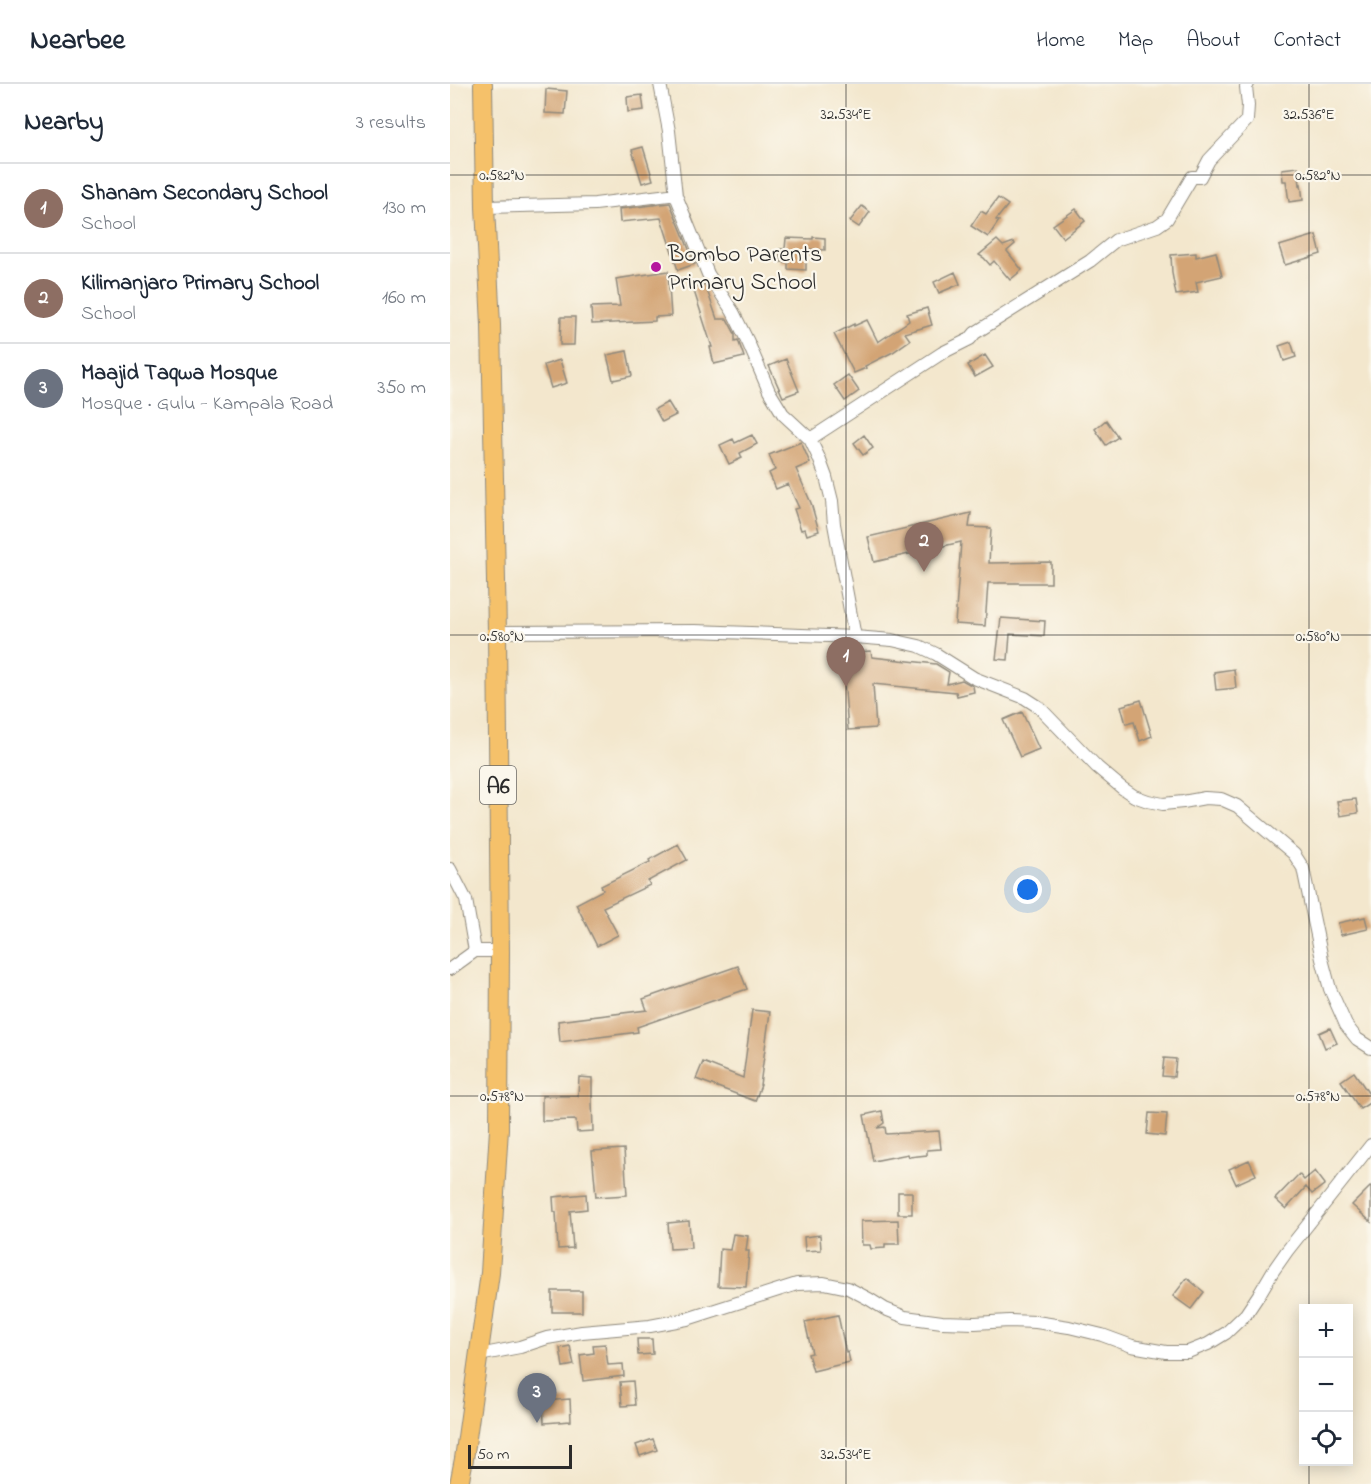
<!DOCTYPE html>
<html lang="en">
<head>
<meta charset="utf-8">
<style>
  body { margin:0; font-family:"Indie Flower",sans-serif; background:#f2f2f3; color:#1f2937 }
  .controls { position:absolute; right:18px; bottom:18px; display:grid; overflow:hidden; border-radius:0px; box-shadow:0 3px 15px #0003 }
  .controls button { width:54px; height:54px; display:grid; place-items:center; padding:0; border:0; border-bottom:2px solid #e0e1e3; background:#fff; color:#1f2937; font:30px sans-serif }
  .scale { position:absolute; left:18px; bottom:15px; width:104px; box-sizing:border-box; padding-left:6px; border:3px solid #2b2b2b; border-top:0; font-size:16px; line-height:21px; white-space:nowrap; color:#2b2b2b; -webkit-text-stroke:4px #fbf7ec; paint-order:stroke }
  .you { position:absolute; left:578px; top:806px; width:21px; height:21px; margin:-15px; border:4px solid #fff; border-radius:50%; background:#1a73e8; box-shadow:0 0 0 9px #1a73e833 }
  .badge { display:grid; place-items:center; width:39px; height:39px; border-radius:50%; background:#b5179e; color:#fff; font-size:20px; font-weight:700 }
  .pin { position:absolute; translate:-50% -50px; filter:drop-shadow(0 2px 3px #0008) }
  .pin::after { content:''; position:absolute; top:32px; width:21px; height:18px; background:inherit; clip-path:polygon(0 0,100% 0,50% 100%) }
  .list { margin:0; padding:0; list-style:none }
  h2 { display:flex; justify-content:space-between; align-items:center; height:78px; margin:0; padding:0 24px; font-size:26px }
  h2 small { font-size:20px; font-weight:400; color:#747a83 }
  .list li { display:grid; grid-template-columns:39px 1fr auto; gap:18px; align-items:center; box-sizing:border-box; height:90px; padding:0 24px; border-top:2px solid #e0e1e3 }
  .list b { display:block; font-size:22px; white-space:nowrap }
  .list p { margin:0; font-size:20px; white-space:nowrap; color:#747a83 }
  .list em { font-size:20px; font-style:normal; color:#747a83 }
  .icon { flex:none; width:33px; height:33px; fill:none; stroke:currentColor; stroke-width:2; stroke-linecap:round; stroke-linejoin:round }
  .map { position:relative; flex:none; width:921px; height:1400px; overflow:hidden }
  header { display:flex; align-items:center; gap:36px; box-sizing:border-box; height:84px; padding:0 30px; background:#fff; border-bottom:2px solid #e0e1e3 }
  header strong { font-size:28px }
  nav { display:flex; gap:33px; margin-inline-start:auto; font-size:21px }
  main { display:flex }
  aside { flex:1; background:#fff }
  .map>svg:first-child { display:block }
</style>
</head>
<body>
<header>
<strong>Nearbee</strong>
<nav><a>Home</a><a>Map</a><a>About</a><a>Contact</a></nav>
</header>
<main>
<aside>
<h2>Nearby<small>3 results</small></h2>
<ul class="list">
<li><span class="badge" style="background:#8d6e63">1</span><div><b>Shanam Secondary School</b><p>School</p></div><em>130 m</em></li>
<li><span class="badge" style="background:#8d6e63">2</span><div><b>Kilimanjaro Primary School</b><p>School</p></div><em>160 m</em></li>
<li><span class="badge" style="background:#6b7280">3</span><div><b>Maajid Taqwa Mosque</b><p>Mosque · Gulu - Kampala Road</p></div><em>350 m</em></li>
</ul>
</aside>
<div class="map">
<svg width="921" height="1400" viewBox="0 0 921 1400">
  <rect width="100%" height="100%" fill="#fbf7ec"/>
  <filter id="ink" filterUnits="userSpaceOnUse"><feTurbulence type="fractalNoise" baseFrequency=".0167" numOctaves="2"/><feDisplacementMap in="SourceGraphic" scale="12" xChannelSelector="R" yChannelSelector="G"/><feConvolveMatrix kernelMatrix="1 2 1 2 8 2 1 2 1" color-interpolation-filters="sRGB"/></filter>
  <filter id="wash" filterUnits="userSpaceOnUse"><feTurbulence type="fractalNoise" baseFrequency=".008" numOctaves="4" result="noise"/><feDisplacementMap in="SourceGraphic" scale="24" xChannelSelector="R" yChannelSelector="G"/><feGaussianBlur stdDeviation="1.35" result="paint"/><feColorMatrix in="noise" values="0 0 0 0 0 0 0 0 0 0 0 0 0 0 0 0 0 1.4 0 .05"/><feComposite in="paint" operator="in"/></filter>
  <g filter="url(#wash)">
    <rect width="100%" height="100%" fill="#f3e7cd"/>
    <g id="blocks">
      <path fill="#d3a475" d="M96 5 117 7 115 30 95 29Z
        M192 11 194 26 178 28 177 13Z
        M193 63 203 96 192 99 182 66Z
        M848 83 850 101 851 100 853 116 839 118 836 97H833L832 85Z
        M548 114 558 121 546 136 549 137 538 153 521 142 531 127 536 130Z
        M220 119 245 180 228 186 211 134 170 138 169 125Z
        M412 122 420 128 409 143 400 137Z
        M626 125 635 137 613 154 603 141Z
        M866 151 871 170 835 181 829 162Z
        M363 153 375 154V166L356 165V186L338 185V178H330V165H335L336 154 363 155Z
        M547 156 553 162 564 158 565 160 557 167 572 186 560 196 544 177 540 181 534 174 529 171Z
        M766 168 772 192 746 198 748 208 726 211 722 189 721 171 746 169V173Z
        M218 187 221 232 205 233V237L142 240 141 223 170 222 166 195Z
        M505 188 510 200 489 209 484 198Z
        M255 200 267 235H277L285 250V257L288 256 294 273 264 280 260 263H262L243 204Z
        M477 224 482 241 455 249 460 256 443 268 415 282 416 284 404 289 384 250 404 240V242L417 236 428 258 459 237 457 230Z
        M111 233H125L124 261H110Z
        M841 258 846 273 834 277 829 262Z
        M177 267 182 292 163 296 157 271Z
        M535 271 543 283 525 293 518 281Z
        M336 275 349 307 333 313 319 282Z
        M110 276 117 299 101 304 94 281Z
        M398 291 409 307 395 317 384 301Z
        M218 318 226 331 212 338 205 325Z
        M656 336 668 353 656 361 645 345Z
        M302 351 307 360 290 369 292 374 279 380 270 361 283 355 285 359Z
        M414 351 423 364 413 371 404 359Z
        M351 358 360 379 346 385 361 419 369 447 357 451 355 445 351 446 344 425 349 424 338 400 326 405 319 389 325 386 319 371Z
        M521 429 519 443 541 444 539 479 601 478V499H538L535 542 505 540 511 458 424 478 418 453Z
        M551 534 595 537 594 552 560 550 558 576 546 575Z
        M421 567 422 573 486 580 499 588 497 600 512 596 523 602 524 608 507 612 506 608 423 600 426 644 398 646 392 569Z
        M784 585 786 604 766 606 764 588Z
        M691 616 702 652 690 657 684 638 676 640 671 622Z
        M572 628 589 665 570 673 553 636Z
        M906 715 908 729 890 732 887 717Z
        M228 760 237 776 198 797 200 801 153 823 168 851 147 862 126 820 153 806 151 802 200 778 199 776Z
        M915 833 918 845 891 851 888 839Z
        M288 882 297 905 187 943 188 948 110 958 108 937 197 926 193 915Z
        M302 926 320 928 310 1001H311L305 1017 246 995 253 978 293 994Z
        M880 944 887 959 875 964 869 949Z
        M714 974 726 975 724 993 712 992Z
        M904 988 921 1013V1018L910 1025 891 997Z
        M129 993 142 994V1016L143 1047 127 1048 126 1036 92 1037V1012H128Z
        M432 1027 434 1039 427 1044 435 1043 436 1050 489 1047 491 1065 477 1066V1071L459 1073 458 1070 423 1077 414 1031Z
        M699 1029 717 1030 715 1052 697 1050Z
        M174 1065 177 1111 146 1113 142 1067Z
        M799 1076 806 1091 786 1100 779 1085Z
        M865 1087 875 1100 862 1110 856 1103 836 1125 825 1115 849 1090 854 1096Z
        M921 1102V1138L902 1121Z
        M448 1108H462V1130H448Z
        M136 1110 137 1125 120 1127 123 1164 108 1165 106 1128H104L103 1113Z
        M448 1136 449 1160H435V1164L421 1165 420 1161H412L411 1137Z
        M239 1137 241 1164 220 1165 218 1139Z
        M283 1150 298 1152 296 1167H299L296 1203 268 1202 270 1165 280 1166Z
        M370 1151 371 1166 355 1167 354 1153Z
        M737 1194 754 1208 741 1225 723 1212Z
        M102 1207H132V1228H102Z
        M388 1231 396 1269 398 1268 400 1278 363 1287 358 1270 362 1269 355 1238Z
        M187 1255H202L203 1270 188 1271Z
        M155 1260 158 1281 173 1280 174 1292 133 1297 130 1271 144 1269 143 1261Z
        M120 1262 124 1281 113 1283 110 1264Z
        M183 1297 185 1321 172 1322 170 1298Z
        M120 1315 121 1337 94 1339 93 1317Z
        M203 1355 207 1366 190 1372 186 1361Z"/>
    </g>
  </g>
  <g filter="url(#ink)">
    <use href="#blocks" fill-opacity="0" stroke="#8f897c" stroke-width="1.5"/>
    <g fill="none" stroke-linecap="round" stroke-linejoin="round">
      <defs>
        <path id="street" d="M210 0 219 47 226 112
          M35 123 145 120 219 111H223L227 114 258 190 283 228 298 258 319 307 333 330 360 355 369 374 376 393 382 417 384 440 405 553
          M360 355 492 269 520 255 525 249 640 177 666 156 707 142 717 135 742 93H750L759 76 797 36 798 21 796 3 798 0
          M47 548 245 547 405 553 442 556 469 562 486 570 524 594 575 614 589 623 647 683 672 704 684 712 698 717 713 720 733 718 755 714 771 715 787 722 844 770 853 784 872 875 880 905 896 941 907 955 921 964
          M0 785 16 816 25 867
          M0 885 25 867H50
          M29 1271 70 1263 97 1254 132 1248 200 1242 237 1235 347 1200 374 1199 398 1204 419 1215 435 1225 455 1233 492 1238 525 1239 559 1237 586 1238 619 1243 652 1251 682 1262 716 1268H738L758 1260 776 1249 796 1230 810 1209 823 1187 837 1167 921 1061"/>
        <path id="primary" d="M9 1400 14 1375 40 1189 49 1045 50 867 47 548 41 241 35 123 33 0"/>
      </defs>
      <use href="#street" stroke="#8f897c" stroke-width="14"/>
      <use href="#primary" stroke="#8f897c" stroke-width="20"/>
      <use href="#street" stroke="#fff" stroke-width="12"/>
      <use href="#primary" stroke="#f5c16b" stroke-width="18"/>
    </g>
  </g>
  <path fill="none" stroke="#2b2b2b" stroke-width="1.5" stroke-opacity="0.45" d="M396 0V1400M859 0V1224M0 91H921M0 551H921M0 1012H921M859 1378V1400"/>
  <circle fill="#b5179e" stroke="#fbf7ec" stroke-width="2" cx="206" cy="183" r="6"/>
  <g text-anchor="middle" stroke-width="4.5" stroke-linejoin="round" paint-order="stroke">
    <rect fill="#fbf7ec" stroke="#696865" stroke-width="1.5" x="30" y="682" width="36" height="38" rx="4.5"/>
    <g font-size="22" font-weight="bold" fill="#2b2b2b">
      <text x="48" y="709">A6</text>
    </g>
    <g font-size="24" fill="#2b2b2b" stroke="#fbf7ec" text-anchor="start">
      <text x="218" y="177">Bombo Parents<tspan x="218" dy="28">Primary School</tspan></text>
    </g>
  </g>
  <g font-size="15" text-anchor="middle" fill="#2b2b2b" stroke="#fbf7ec" stroke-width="4.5" stroke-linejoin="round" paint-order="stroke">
    <text x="396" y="35">32.534°E</text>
    <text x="859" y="35">32.536°E</text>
    <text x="52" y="96">0.582°N</text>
    <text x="868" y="96">0.582°N</text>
    <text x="52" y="557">0.580°N</text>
    <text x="868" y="557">0.580°N</text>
    <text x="52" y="1017">0.578°N</text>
    <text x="868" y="1017">0.578°N</text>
    <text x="396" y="1375">32.534°E</text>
  </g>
</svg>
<div class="controls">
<button>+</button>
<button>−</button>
<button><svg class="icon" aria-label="locate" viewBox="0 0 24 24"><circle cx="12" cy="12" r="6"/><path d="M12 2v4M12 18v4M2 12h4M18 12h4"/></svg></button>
</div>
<div class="scale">50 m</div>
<div class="you"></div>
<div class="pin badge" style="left:396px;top:603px;background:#8d6e63">1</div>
<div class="pin badge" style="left:474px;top:488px;background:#8d6e63">2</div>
<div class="pin badge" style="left:87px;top:1339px;background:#6b7280">3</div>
</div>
</main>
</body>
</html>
